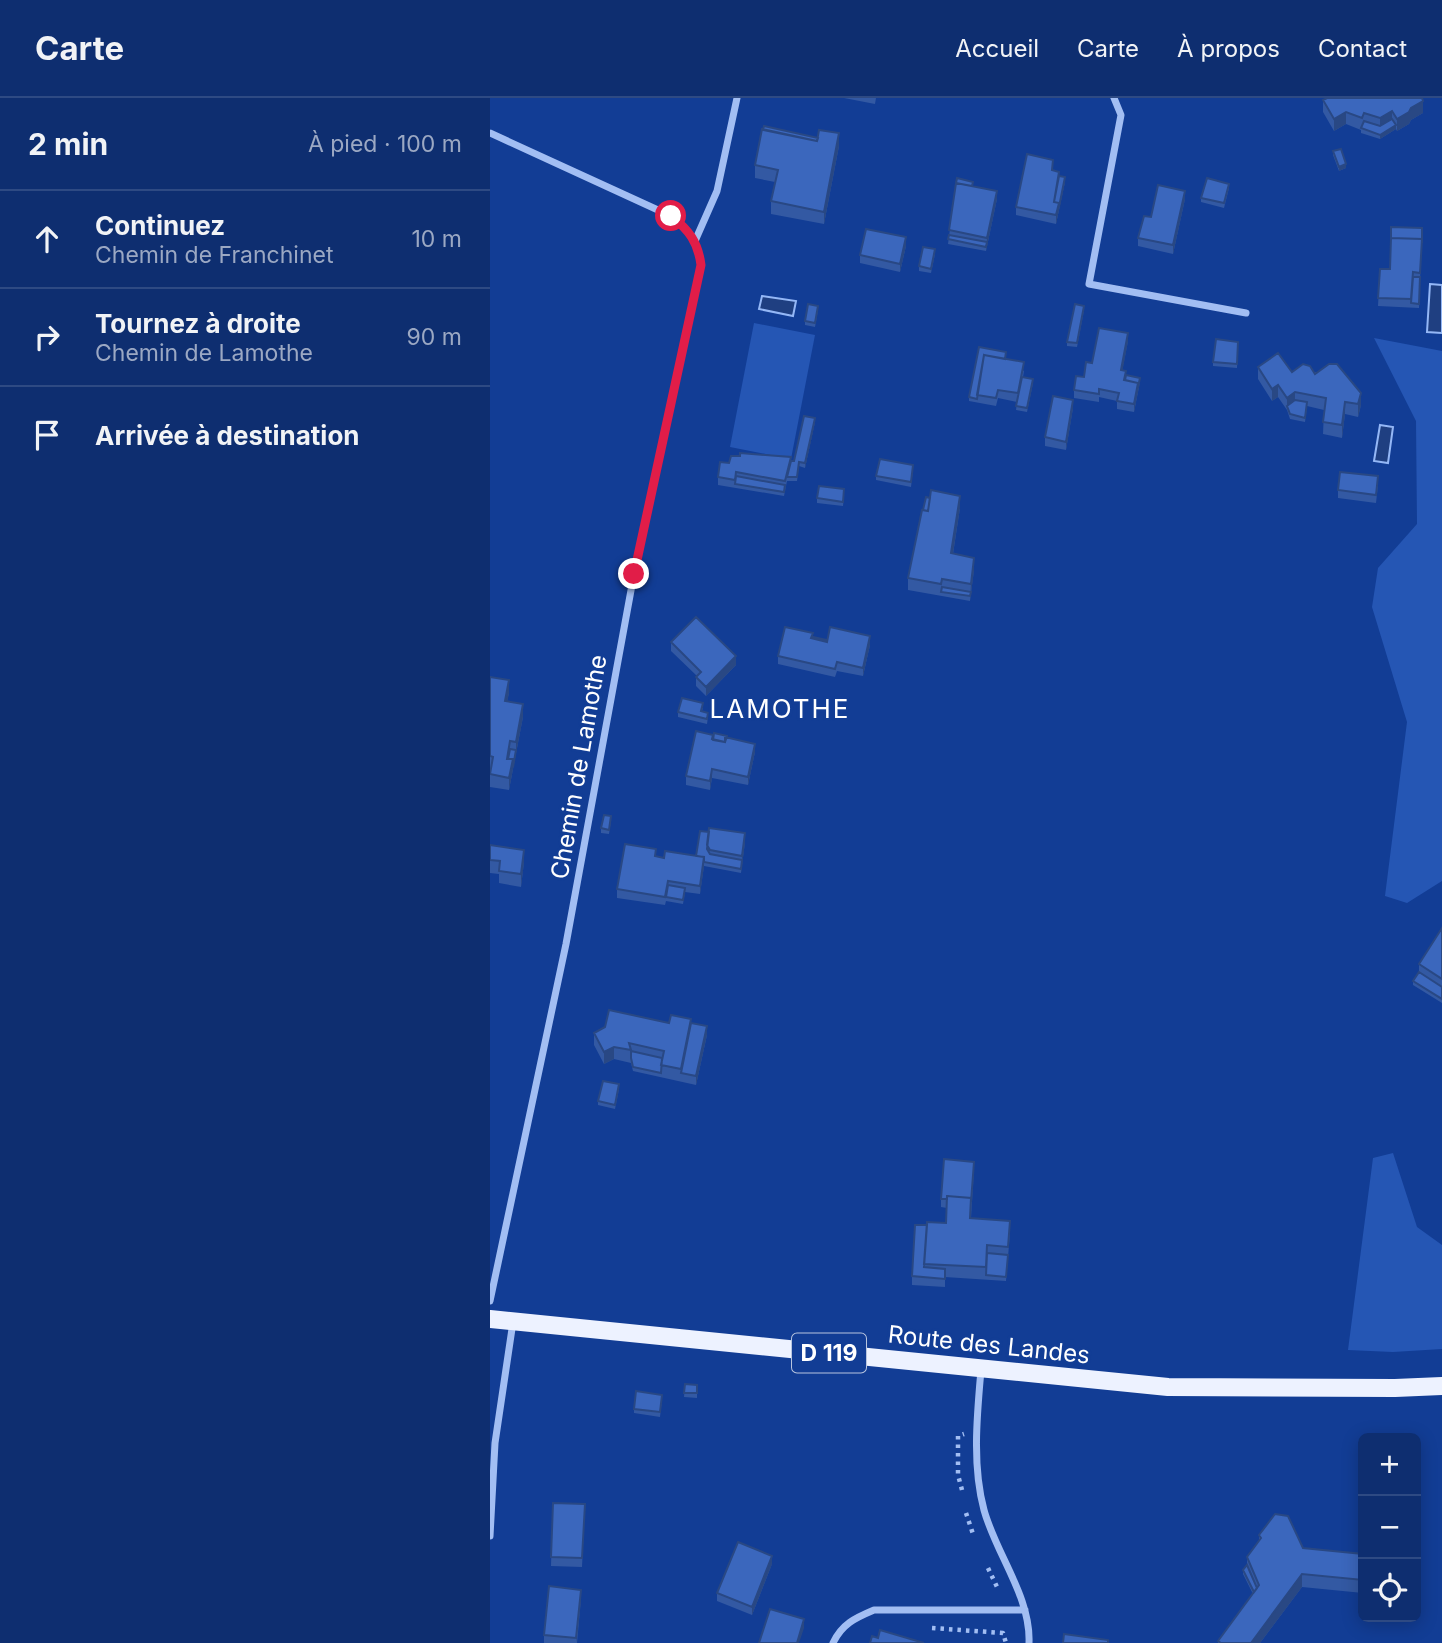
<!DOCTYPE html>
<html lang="fr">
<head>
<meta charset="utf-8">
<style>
  body { margin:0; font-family:Inter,sans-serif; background:#173675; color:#f1f3f6 }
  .controls { position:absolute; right:21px; bottom:21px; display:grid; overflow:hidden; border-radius:10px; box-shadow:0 4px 18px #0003 }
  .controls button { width:63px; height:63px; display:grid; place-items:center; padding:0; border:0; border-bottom:2px solid #2e4a83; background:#0e2e70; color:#f1f3f6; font:35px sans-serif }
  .stop { position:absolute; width:21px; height:21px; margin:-16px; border:5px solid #e11d48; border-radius:50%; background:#fff }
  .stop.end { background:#e11d48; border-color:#fff; box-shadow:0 2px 7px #0008 }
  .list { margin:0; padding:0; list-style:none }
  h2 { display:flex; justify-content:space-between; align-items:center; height:91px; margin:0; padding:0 28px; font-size:30px }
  h2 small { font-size:23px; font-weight:400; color:#9ba8c3 }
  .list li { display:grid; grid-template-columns:46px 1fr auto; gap:21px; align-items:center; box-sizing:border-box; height:98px; padding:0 28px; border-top:2px solid #2e4a83 }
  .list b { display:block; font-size:26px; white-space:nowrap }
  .list p { margin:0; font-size:23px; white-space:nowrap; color:#9ba8c3 }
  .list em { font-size:23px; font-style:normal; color:#9ba8c3 }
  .icon { flex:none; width:38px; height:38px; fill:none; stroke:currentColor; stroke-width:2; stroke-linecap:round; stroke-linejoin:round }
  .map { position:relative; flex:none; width:952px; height:1545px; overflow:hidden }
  header { display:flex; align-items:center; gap:42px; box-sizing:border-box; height:98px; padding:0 35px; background:#0e2e70; border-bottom:2px solid #2e4a83 }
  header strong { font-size:33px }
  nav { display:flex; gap:38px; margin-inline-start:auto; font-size:24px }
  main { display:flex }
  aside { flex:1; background:#0e2e70 }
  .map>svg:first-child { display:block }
</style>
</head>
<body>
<header>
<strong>Carte</strong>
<nav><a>Accueil</a><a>Carte</a><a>À propos</a><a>Contact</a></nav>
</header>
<main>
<aside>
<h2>2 min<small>À pied · 100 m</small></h2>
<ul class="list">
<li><svg class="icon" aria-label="ahead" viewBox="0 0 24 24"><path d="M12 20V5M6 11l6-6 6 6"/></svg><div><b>Continuez</b><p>Chemin de Franchinet</p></div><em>10 m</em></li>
<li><svg class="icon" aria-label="right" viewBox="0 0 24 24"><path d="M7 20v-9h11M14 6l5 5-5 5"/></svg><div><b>Tournez à droite</b><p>Chemin de Lamothe</p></div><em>90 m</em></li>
<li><svg class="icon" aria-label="arrive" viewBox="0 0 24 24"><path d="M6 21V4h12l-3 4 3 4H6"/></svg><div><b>Arrivée à destination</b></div></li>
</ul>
</aside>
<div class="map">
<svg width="952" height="1545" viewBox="0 0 952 1545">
  <rect width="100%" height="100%" fill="#123d95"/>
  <path fill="#2556b4" d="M264 225 325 237 301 361 240 349Z
    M884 240 952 253V783L917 805 895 798 917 624 882 509 888 470 927 426 926 323Z
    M903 1055 927 1129 952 1147V1251L903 1254 858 1252 883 1060Z"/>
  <path fill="#1f3f81" stroke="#94b7f6" stroke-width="2" d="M940 186 952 187V235L937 234Z
    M272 198 306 203 303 218 269 211Z
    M890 327 903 329 898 365 884 363Z"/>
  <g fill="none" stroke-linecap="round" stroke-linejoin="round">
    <path stroke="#a2bef3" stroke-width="4.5" stroke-dasharray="3.5 5" stroke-linecap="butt" d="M472 1392 468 1377V1338L474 1336
      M476 1415 484 1439
      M498 1470 508 1491
      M442 1530 513 1535 516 1545"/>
    <path stroke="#a2bef3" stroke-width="7" d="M624 0 631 17 599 186 756 215
      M0 35 181 118C199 132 208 144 211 167L144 476 76 846 0 1203
      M205 143 227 93 247 0
      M491 1272C487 1317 482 1368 494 1412 506 1456 541 1499 539 1545
      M0 1438 5 1345 23 1224
      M343 1545C352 1526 365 1520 384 1512H535"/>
    <path stroke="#edf2ff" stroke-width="18" d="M0 1221 678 1289 905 1290 952 1288"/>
  </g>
  <path fill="#3359a3" d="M354 0H386L385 6Z
    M833 2 933 15 921 22 919 26 907 33 906 31 890 41 871 35V32L856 26 844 33 833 14Z
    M349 48 334 126 281 116V103L285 84 265 80V67Z
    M843 53 856 70 849 73 843 57Z
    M563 73 575 84 566 126 526 117V109Z
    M466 85 483 88 507 101 496 153 458 146Z
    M739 90 734 110 711 104V100Z
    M695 101 683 156 648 148V140L661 119Z
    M932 130 929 210 888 208 890 171H900Z
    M416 148 410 174 370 165V157Z
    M445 156 441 175 429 173V168Z
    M328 212 325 229 315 227V223Z
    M594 212 587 249 577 248V244Z
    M638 243 632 273 636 277 650 284 644 314 627 311V303L609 299V304L584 300V292L594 279 602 265Z
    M748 244 747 270 723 268V264Z
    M515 261 534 273 533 279 543 285 537 314 526 312 527 304 508 300 506 308 479 303V299Z
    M768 269 802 274H828L871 307 868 319 855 316 852 340 833 336 834 312 817 308 815 324 800 321 797 312 788 299 782 303 768 281Z
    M583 310 576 352 555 348V339Z
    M325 324 315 370 309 368 307 383H297L294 398 228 387V379L239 365 304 363Z
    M423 371 421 389 386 382V378Z
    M888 387 886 405 848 400V392Z
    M354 396 353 408 327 405V400Z
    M470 410 463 456 484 472 480 503 418 492V480Z
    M323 539 337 542 380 547 373 578 347 573 345 579 288 566V558Z
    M181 544 246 567 216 598 206 588V579L207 578 181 553Z
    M0 579 19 595 17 603 33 619 19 692 0 689Z
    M213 610 212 613 218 619 217 626 188 619V614Z
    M237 640 265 654 258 687 222 680 220 692 196 687V678Z
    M121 723 119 736 111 735V730Z
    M210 733 255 744 251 775 214 768 210 796 195 794 193 806 176 803 175 807 127 800V791L166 759 174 760 206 758Z
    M0 747 34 764 31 789 9 785V776L0 775Z
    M952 830V905L923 887V883L929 874V866Z
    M201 925 217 937 206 987 143 973 141 965 124 961 114 966 104 947V935Z
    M129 991 125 1011 108 1007V1003Z
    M484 1072 481 1120 520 1135 516 1183 455 1179V1189L422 1187V1178L437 1127 456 1125 457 1110 451 1109V1101Z
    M195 1286 207 1287V1300L194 1299Z
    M172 1301 170 1319 144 1315V1311Z
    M63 1405 95 1406 92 1469 61 1468Z
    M769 1437 813 1450 873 1456V1495L812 1489 770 1545H728V1543L763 1496 753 1476V1472L757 1467V1459L769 1443Z
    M282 1466 262 1517 227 1503V1495Z
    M91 1501 87 1545H54V1537Z"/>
  <path fill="#294884" d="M933 3V15L921 22 919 26 907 33V21L921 10Z
    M902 13V25L890 33V20Z
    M856 14V26L844 33V21Z
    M906 27V31L890 41V37Z
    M349 35V48L334 126V114Z
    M856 66V70L849 73V69Z
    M575 79V84L566 126V117Z
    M507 93V101L496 153 497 140Z
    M695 93V101L683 156V147Z
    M416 139V148L410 174V166Z
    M638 235V243L631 281V272Z
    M650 280V284L644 314V306Z
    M788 287V299L782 303V291Z
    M805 294V306L797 308V312V300Z
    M871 295V307L868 319V306Z
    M583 302V310L576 352V344Z
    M855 304V316L852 340V327Z
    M325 320V324L315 370V365Z
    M470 398V410L461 468V455Z
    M484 460V472L480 503 481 486Z
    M380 538V547L373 578V570Z
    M246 558V567L216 598V589Z
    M19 582V595L15 615V603Z
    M33 606V619L19 692V680L26 652V644Z
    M265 646V654L258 687V679Z
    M222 671V680L220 692V683Z
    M255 735V744L251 775 252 758Z
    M34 752V764L31 789V776Z
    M214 759V768L210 796V788Z
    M217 928V937L206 987V978Z
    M124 949V961L114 966V954Z
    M282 1458V1466L262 1517V1509Z
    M812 1476V1489L770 1545H761Z
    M91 1492V1501L86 1545V1540Z
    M314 1521V1530L309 1545H307Z"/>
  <path fill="#3b67bd" stroke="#294884" stroke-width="2" d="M837 0H932L933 3 921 10 919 14 907 21 902 13 890 20 874 15 872 20 856 14 844 21 833 2Z
    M902 21 906 27 890 37 871 30 874 23 890 28Z
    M274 28 328 40 327 43 273 32Z
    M272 31 327 43 329 32 349 35 334 114 281 103 288 72 265 67Z
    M851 51 856 66 849 69 843 53Z
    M537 56 563 62 562 72 569 74 564 104 569 105 566 117 526 109Z
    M569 78 575 79 569 109V105L564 104Z
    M467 80 483 84 482 88 466 85Z
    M717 80 739 86 734 105 711 100Z
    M466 85 507 93 497 140 459 132Z
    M668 87 695 93 683 147 648 140 654 118 661 119Z
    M901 129 932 130V145V141L901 140Z
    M376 131 416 139 410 166 370 157Z
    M459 137 497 144 496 149 458 141Z
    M901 140 932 141 930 175 923 174 921 201 888 200 890 171H900Z
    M433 149 445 151 441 171 429 168Z
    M923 179H930L929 206 921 205Z
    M318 206 328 208 325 225 315 223Z
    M585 206 594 208 587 245 577 244Z
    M609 230 638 235 631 272 636 273 634 282 648 285 644 306 627 303 629 295 609 291V296L584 292 586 278 594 279 596 264 602 265Z
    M726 241 748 244 747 266 723 264Z
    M489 249 516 254 515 261 494 257 487 301 479 299Z
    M788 255 802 274 813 266 820 268 825 276 839 266H847L871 295 868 306 855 304 852 327 833 324 836 300 805 294 797 300 788 287 782 291 768 269Z
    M494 257 534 264 528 295 508 292 506 300 487 297Z
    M636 277 650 280 648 289V285L635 282Z
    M532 279 543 281 537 310 526 308Z
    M563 298 583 302 576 344 555 339Z
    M805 302 817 304 815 320 800 316 797 308Z
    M314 318 325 320 315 365 309 364 307 379H297L301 363H304Z
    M250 355 301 359 295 383 246 374 245 382 228 379 230 364 239 365 241 358H250Z
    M390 361 423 367 421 384 386 378Z
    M850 374 888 378 886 397 848 392Z
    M246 378 295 387 294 394 245 386Z
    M329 388 354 391 353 404 327 400Z
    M441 392 470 398 461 455 484 460 481 486 452 481 451 486 418 480 432 412 438 413Z
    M436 399 440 400 438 413 433 412Z
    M452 489 481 494 480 498 451 494Z
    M206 519 246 558 216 589 206 579 211 574 181 544Z
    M295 529 323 535 321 540 337 544 340 529 380 538 373 570 347 564 345 571 288 558Z
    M323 539 337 542V544L322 540Z
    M0 579 19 582 15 603 33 606 26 644 20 643 17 661H23L19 680 0 676 3 659 0 658Z
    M192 600 213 605 211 613 218 615 217 621 188 614Z
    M206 633 223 637 222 641 235 644V639L265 646 258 679 222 671 220 683 196 678Z
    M224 635 237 638 235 644 223 642Z
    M20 651 26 652 23 669V661H18Z
    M114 717 121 718 119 732 111 730Z
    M219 730 255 735 252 758 220 752 217 747Z
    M210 733 219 734 217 751 220 756 252 762 251 771 214 764V759L206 758Z
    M135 746 166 751 165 758 174 760 175 753 214 759 210 788 178 783 175 799 127 791Z
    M0 747 34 752 31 776 9 773 10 763 0 762Z
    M178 787 195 790 193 802 176 799Z
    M952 830V881L929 866Z
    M929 874 952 889V901L923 883Z
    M119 912 179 925 181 917 201 921 191 971 171 967 174 953 139 945 141 952 124 949 114 954 104 935 115 929Z
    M201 925 217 928 206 978 191 975Z
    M141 953 172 960 171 975 143 969 141 960Z
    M113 983 129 986 125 1007 108 1003Z
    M454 1061 484 1064 481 1104V1100L457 1098V1101H451Z
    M457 1098 481 1100 480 1120 520 1123 518 1149 497 1147 496 1169 434 1166 437 1124 456 1125Z
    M425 1127H437L434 1169 455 1171V1181L422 1178Z
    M497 1155 518 1157 516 1179 496 1177Z
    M195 1286 207 1287V1295H194Z
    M146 1293 172 1297 170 1314 144 1311Z
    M63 1405 95 1406 92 1460 61 1459Z
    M785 1416 798 1418 813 1450 873 1456V1482L812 1476 761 1545H731L728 1543 769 1487 757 1459 771 1440 769 1437Z
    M248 1444 282 1458 262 1509 227 1495Z
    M757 1467 767 1490 764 1494 753 1472Z
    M59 1488 91 1492 86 1540 54 1537Z
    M280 1511 314 1521 307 1545H269Z
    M390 1532 434 1545H380L382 1538 388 1540Z
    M574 1536 618 1542V1545H573Z"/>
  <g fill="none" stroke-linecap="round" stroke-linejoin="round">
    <path stroke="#e11d48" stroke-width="9" d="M144 476 211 167C208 144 199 132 181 118"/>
  </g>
  <g text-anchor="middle" stroke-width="6" stroke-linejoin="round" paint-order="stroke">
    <rect fill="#123d95" stroke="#b8c5df" stroke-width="2" x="302" y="1235.5" width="74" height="39" rx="5"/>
    <g font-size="23" font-weight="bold" fill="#fff">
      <text x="339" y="1263">D 119</text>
    </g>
    <g font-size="24" fill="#fff" stroke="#123d95">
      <text transform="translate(89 669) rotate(-80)" y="8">Chemin de Lamothe</text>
      <text transform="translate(499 1247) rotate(6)" y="8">Route des Landes</text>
    </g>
    <g font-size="26" letter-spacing="2" fill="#fff" stroke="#123d95">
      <text x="290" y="620">LAMOTHE</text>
    </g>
  </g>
</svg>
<div class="controls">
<button>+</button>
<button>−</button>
<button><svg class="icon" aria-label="locate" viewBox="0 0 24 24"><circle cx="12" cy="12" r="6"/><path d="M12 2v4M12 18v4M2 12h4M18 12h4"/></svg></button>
</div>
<div class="stop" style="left:181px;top:118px"></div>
<div class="stop end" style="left:144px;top:476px"></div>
</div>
</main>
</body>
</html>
